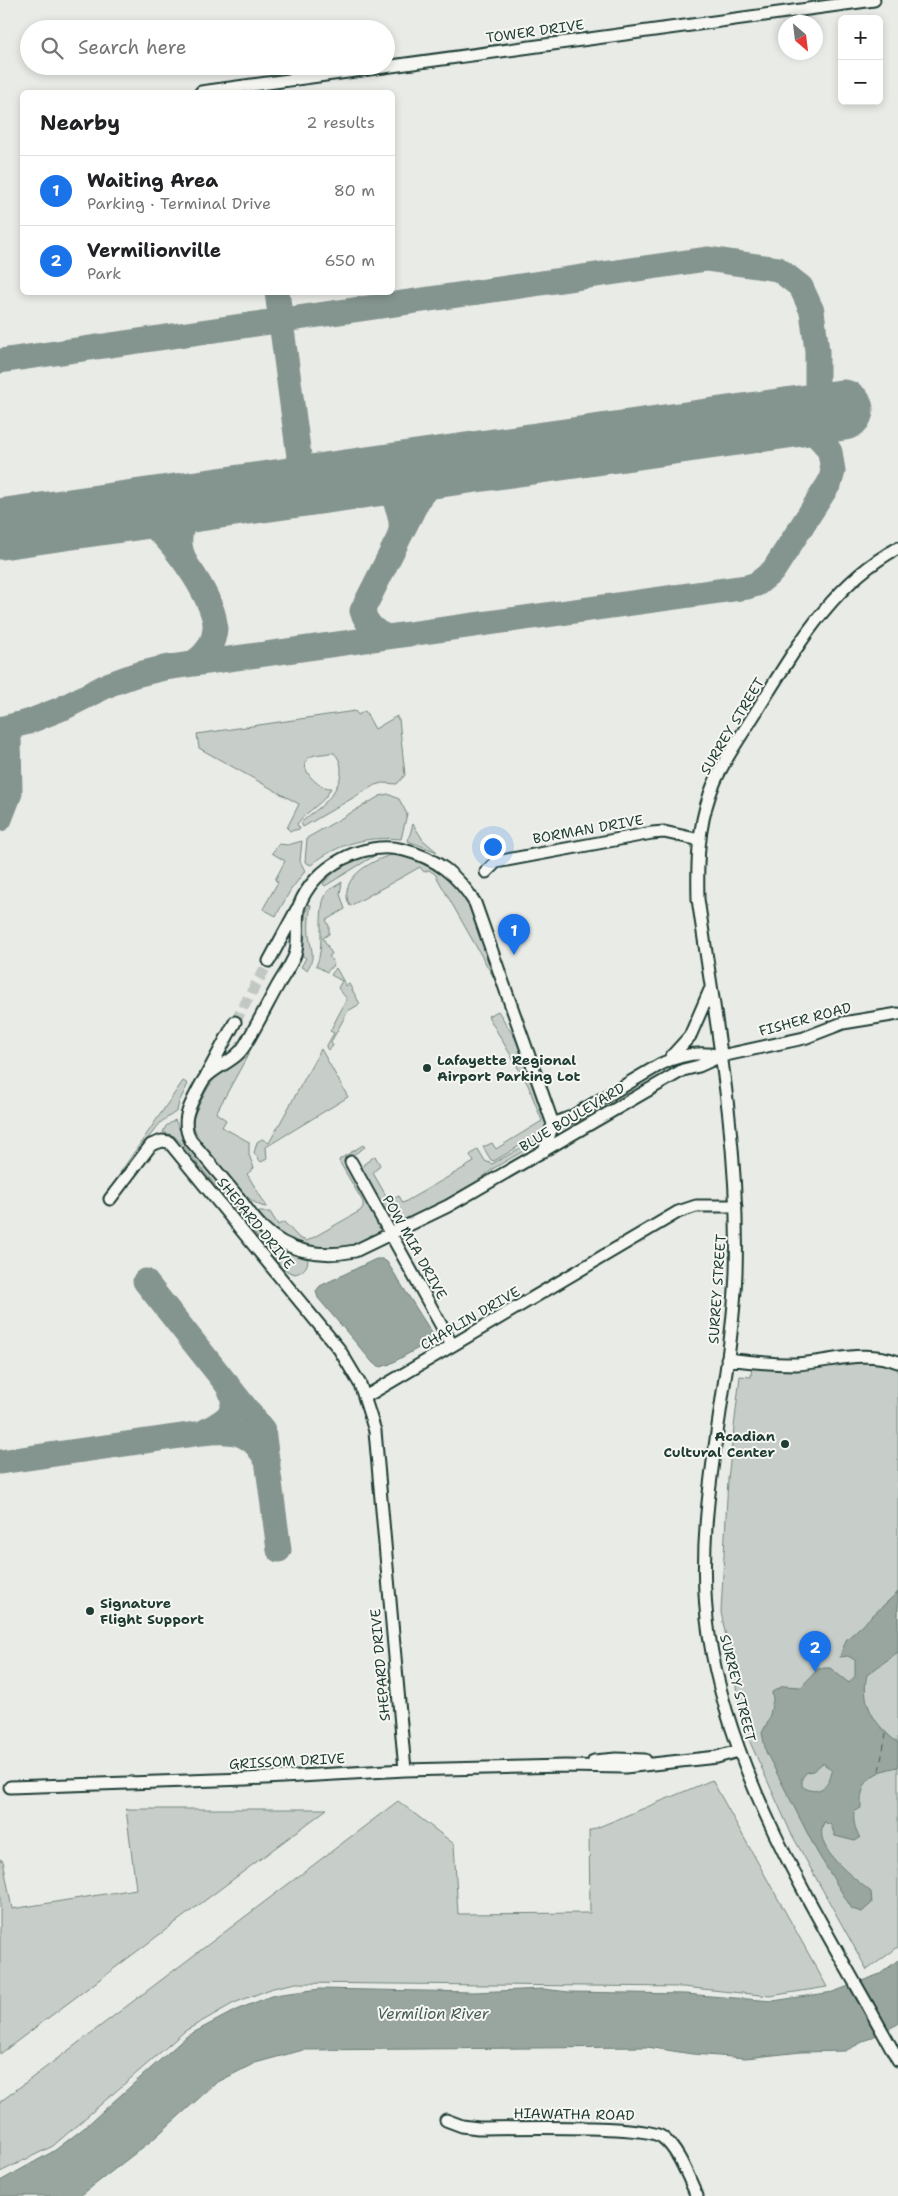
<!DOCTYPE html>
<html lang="en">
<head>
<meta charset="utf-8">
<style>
  body { margin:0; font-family:"Shantell Sans",sans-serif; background:#f6f6f6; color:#202124 }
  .controls { position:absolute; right:15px; top:15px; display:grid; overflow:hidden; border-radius:8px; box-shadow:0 2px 8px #0003 }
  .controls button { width:45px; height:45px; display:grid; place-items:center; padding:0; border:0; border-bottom:1px solid #e0e0e0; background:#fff; color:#202124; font:25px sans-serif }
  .compass { position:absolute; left:778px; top:15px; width:45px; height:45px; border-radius:50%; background:#fff; box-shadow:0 2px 8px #0003; rotate:152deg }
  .you { position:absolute; left:492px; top:846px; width:18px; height:18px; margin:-12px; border:4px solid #fff; border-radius:50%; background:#1a73e8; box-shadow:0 0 0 8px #1a73e833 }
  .badge { display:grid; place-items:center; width:32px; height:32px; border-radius:50%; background:#1a73e8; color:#fff; font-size:16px; font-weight:700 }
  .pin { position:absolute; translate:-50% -41px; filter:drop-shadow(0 1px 2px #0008) }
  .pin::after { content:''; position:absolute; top:26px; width:18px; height:15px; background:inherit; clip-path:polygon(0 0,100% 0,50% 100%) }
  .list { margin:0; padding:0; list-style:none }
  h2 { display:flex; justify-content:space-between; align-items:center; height:65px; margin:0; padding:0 20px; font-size:21px }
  h2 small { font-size:16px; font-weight:400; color:#757577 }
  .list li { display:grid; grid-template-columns:32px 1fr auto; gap:15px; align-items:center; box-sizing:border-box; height:70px; padding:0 20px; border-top:1px solid #e0e0e0 }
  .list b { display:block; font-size:19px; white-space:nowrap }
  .list p { margin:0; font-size:16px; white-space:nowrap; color:#757577 }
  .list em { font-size:16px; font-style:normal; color:#757577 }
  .icon { flex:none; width:28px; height:28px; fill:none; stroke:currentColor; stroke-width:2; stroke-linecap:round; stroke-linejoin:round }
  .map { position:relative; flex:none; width:898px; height:2196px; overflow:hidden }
  .search { position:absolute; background:#fff; box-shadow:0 2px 8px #0003; left:20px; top:20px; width:375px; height:55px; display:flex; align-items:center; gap:12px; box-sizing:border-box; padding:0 18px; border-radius:28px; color:#757577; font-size:19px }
  .panel { position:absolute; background:#fff; box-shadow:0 2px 8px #0003; left:20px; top:90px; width:375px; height:205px; border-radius:8px }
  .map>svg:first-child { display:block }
</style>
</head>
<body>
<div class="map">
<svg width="898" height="2196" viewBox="0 0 898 2196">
  <rect width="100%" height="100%" fill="#e9ebe7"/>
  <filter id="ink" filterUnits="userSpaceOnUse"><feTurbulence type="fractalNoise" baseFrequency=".02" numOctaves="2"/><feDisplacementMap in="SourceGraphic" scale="10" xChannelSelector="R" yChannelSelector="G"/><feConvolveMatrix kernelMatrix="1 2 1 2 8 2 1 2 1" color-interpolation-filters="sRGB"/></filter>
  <g filter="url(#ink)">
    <path fill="#c7cec9" stroke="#73867e" d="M355 711 358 715 365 711 375 729 397 716V719H399L405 775 397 784 382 783 375 785 303 827 301 823C306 817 313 813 319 808 334 796 351 770 334 753 329 752 327 754 322 754 288 756 314 789 331 788 324 804 307 810 297 824L300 829 290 831 287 828 299 804 199 748 197 734Z
      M388 794 399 799 407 814 401 839C368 836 338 843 311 865L305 862 307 838 380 796Z
      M413 824 423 840 437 852 408 841Z
      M302 841 300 861 305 871 290 891 276 916 263 909 278 882 275 880 285 861 272 853 279 844 288 845Z
      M391 855C422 856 452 876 469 901L498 985 435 874 429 870 424 872 420 867 350 906C336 880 370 861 391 855Z
      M374 856 325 886 323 884C335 869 354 857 374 856Z
      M342 882 340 894 345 909 326 920 329 926V934L323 938 332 954 329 956 334 964 327 972 316 966C326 948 316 911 326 894 329 889 336 886 342 882Z
      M310 904 311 905C309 914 308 926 309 935 311 950 316 956 307 970L301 967 306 958 300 954 306 911Z
      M336 968 346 986 349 984 360 1004 348 1011 331 1042 333 1046 328 1050 326 1047 334 1033 330 1031 347 999 338 988 342 981 331 975Z
      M498 1011 522 1049 549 1125 543 1132 494 1161 491 1160 483 1147 492 1143 496 1149 542 1121 528 1085 488 1016Z
      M321 1049 348 1097 266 1147 267 1159 261 1162 254 1153 257 1142 262 1139 269 1143Z
      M246 1052 249 1053 216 1113 226 1120 222 1127 249 1142V1155L254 1168 247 1174 267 1207C248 1209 190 1138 193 1120 195 1110 208 1087 214 1079 222 1069 236 1060 246 1052Z
      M183 1081 188 1084 179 1102 177 1111 161 1122 120 1173Z
      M175 1120 186 1143 259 1232 283 1250 308 1259C308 1267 303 1272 295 1274L284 1270 181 1143 174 1136 163 1132 166 1126Z
      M544 1135V1139L494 1168 471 1187 397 1226 391 1225 361 1171 364 1164 375 1156 380 1165 373 1173 389 1201 399 1196 403 1203 474 1162 470 1155 478 1149 485 1161 492 1164Z
      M363 1145 365 1147 350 1157 384 1231 383 1233C373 1237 361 1244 350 1246 313 1254 280 1241 257 1212H270L278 1225 284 1222 299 1238 307 1241 360 1211 363 1207V1202L339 1161 340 1159Z
      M871 1360 898 1366V1947L867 1970 791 1833 745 1731 721 1612 728 1479 740 1376 751 1377 752 1364Z
      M712 1780 827 1987 770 1996 683 1987 296 1983 273 1988 234 2003 185 2031 53 2146 0 2172V2102L398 1801 454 1844 458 1914 590 1913 589 1831Z
      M126 1809H327L0 2054V1859L3 1861 12 1909 136 1889Z"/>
    <path fill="#99a6a0" stroke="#687c75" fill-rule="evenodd" d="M376 1259H382L387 1262 432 1333V1338L429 1342 390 1364 381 1367 373 1363 318 1298 316 1291 320 1286Z
      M898 1592V1652L867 1675C860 1704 876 1726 898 1743V1767C873 1772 860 1779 861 1808L854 1812C853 1822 855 1829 860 1838L855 1841 835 1836 831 1825 824 1822C811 1849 854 1877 871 1892L872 1903 862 1912 852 1909 817 1852 766 1752 762 1733 769 1719 773 1700 772 1692 783 1686 801 1687 819 1668H830L849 1683 855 1676V1660L848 1656 840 1657 846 1640ZM823 1763 832 1771C830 1787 816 1797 802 1786V1778L807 1772 813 1771Z
      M898 1960V2024L845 2051 801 2052 746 2058 692 2054 647 2047 303 2050 255 2063 216 2083 151 2141 80 2196H0V2181L54 2151 84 2128 187 2036 236 2010 274 1995 320 1989 474 1992 543 1989 569 1992 685 1994 773 2001 833 1992 880 1974Z"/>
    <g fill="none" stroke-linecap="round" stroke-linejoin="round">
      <path stroke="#445c54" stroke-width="1" stroke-dasharray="6 5" stroke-linecap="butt" d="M879 1771 886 1734"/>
      <path stroke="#84948e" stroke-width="25" d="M277 292 303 486
        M0 361 707 259 778 269 801 287 812 311 817 351V390L798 416 824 443 830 452 833 471 830 482 773 571 757 584 747 587 164 668 135 675 110 684 63 708 28 722 0 729
        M357 478C367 481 378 483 386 490 397 498 405 524 399 536
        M112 513C127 516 143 519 155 528 175 543 217 603 215 628 214 645 205 656 191 664
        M185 561C172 535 185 513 208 499
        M387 637C374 632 367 624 362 611L420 496 440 474 461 464
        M0 819 10 793 9 735 1 729
        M145 1281 263 1430 279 1550
        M202 1433C234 1429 253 1432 268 1463
        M0 1462 202 1433C226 1420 243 1412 227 1384"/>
      <path stroke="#84948e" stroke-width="61" d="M0 529 843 410"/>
      <path stroke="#c1c8c3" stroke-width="11" stroke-dasharray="11 5.5" stroke-linecap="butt" d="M235 1022 269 961"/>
      <defs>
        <path id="minor" d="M201 92 874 0
          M898 548C831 584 795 650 756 712 740 738 720 765 710 794 698 828 697 864 698 899 716 1023 740 1147 736 1273 731 1393 691 1515 709 1635 733 1790 825 1925 898 2060
          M486 872 496 862 652 833 664 832 700 840
          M269 961 297 909
          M671 1057 690 1036 710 990
          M206 1076 235 1022
          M553 1124 571 1117 661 1064C681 1054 700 1051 721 1056
          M544 1151 553 1124 475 903C458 875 436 858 404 850 363 840 314 866 299 906 295 917 300 940 295 955 291 965 284 975 278 985 267 1005 257 1025 245 1045 236 1061 217 1065 205 1078 202 1082 199 1088 197 1092 188 1109 181 1122 191 1141 207 1159 222 1178 238 1197 246 1207 253 1219 262 1227 287 1252 321 1258 355 1251L448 1206 683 1070 699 1066 721 1056 804 1038 843 1023 898 1014
          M351 1162 452 1345
          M110 1199 151 1145 162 1141 169 1142 339 1349 360 1384 375 1431 405 1770
          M727 1359C750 1362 773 1364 796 1364 831 1362 864 1349 898 1362
          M365 1397 678 1212 696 1206H736
          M594 1761 616 1759 645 1760
          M10 1787 246 1779 405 1770 565 1766 625 1767 717 1757 738 1751
          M446 2120 462 2126 478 2128C509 2128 644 2124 662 2137 679 2150 688 2177 697 2196"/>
      </defs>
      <use href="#minor" stroke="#1f3d34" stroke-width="15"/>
      <use href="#minor" stroke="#f6f6f2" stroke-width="11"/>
    </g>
  </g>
  <g fill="#1f3d34" stroke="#f6f6f2" stroke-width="2">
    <circle cx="427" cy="1068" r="5"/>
    <circle cx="785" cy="1444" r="5"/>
    <circle cx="90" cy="1611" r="5"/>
  </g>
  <g text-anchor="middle" stroke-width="4" stroke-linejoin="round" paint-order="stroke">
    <g font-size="14" fill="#1f3d34" stroke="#f6f6f2">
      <text transform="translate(535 31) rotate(-8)" y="5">TOWER DRIVE</text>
      <text transform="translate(732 726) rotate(-59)" y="5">SURREY STREET</text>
      <text transform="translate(588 829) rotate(-10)" y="5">BORMAN DRIVE</text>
      <text transform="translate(805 1019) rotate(-15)" y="5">FISHER ROAD</text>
      <text transform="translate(572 1117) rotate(-31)" y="5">BLUE BOULEVARD</text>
      <text transform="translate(256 1223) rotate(51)" y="5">SHEPARD DRIVE</text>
      <text transform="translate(415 1247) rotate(61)" y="5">POW MIA DRIVE</text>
      <text transform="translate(717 1289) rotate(-86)" y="5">SURREY STREET</text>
      <text transform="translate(470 1318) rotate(-30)" y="5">CHAPLIN DRIVE</text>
      <text transform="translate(380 1665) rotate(-95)" y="5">SHEPARD DRIVE</text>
      <text transform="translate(738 1688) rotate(76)" y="5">SURREY STREET</text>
      <text transform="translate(287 1761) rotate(-3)" y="5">GRISSOM DRIVE</text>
      <text transform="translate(574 2114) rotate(1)" y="5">HIAWATHA ROAD</text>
    </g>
    <g font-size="14" font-weight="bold" fill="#1f3d34" stroke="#f6f6f2" text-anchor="start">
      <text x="437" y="1065">Lafayette Regional<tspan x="437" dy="16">Airport Parking Lot</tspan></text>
      <text x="775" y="1441" text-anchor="end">Acadian<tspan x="775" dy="16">Cultural Center</tspan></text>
      <text x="100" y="1608">Signature<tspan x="100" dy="16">Flight Support</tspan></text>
    </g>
    <g font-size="15" font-style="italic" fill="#445c54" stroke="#f6f6f2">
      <text x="433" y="2019">Vermilion River</text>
    </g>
  </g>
</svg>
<div class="controls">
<button>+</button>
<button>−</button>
</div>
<svg class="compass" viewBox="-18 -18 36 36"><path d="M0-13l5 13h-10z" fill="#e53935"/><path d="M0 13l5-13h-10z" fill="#757577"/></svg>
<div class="you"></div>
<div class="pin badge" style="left:514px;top:955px">1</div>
<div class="pin badge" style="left:815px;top:1672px">2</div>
<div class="search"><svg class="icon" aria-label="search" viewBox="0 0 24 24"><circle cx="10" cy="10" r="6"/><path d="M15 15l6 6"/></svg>Search here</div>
<section class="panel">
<h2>Nearby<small>2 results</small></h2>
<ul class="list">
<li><span class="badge">1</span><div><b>Waiting Area</b><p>Parking · Terminal Drive</p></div><em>80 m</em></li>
<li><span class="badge">2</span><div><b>Vermilionville</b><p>Park</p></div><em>650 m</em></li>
</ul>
</section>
</div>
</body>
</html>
